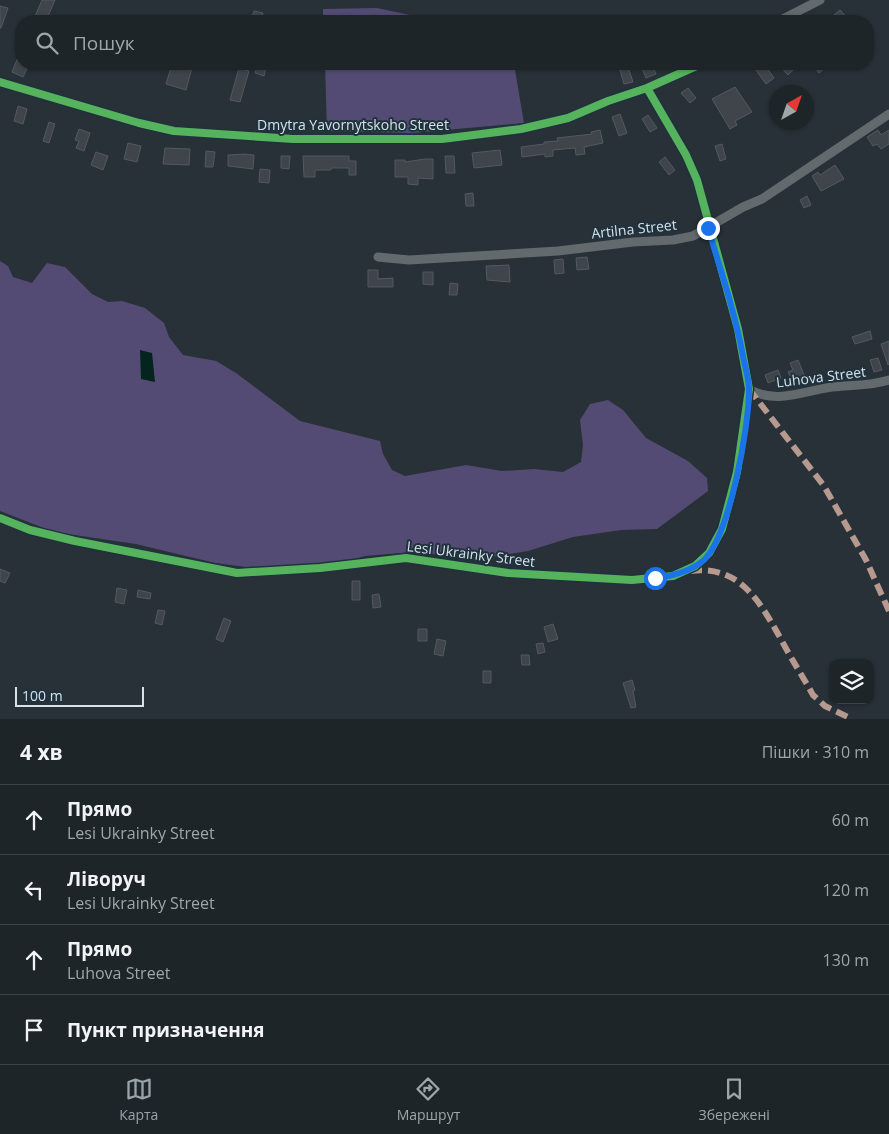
<!DOCTYPE html>
<html lang="uk">
<head>
<meta charset="utf-8">
<style>
  body { margin:0; font-family:"Open Sans",sans-serif; background:#2a3135; color:#f1f3f6 }
  .controls { position:absolute; right:15px; bottom:15px; display:grid; overflow:hidden; border-radius:10px; box-shadow:0 1px 4px #0004 }
  .controls button { width:45px; height:45px; display:grid; place-items:center; padding:0; border:0; border-bottom:1px solid #3b4246; background:#1d2529; color:#f1f3f6; font:25px sans-serif }
  .compass { position:absolute; left:769px; top:85px; width:45px; height:45px; border-radius:50%; background:#1d2529; box-shadow:0 1px 4px #0004; rotate:40deg }
  .scale { position:absolute; left:15px; bottom:12px; width:129px; box-sizing:border-box; padding-left:5px; border:2px solid #d6e1e8; border-top:0; font-size:14px; line-height:18px; white-space:nowrap; color:#d6e1e8; -webkit-text-stroke:4px #20323e; paint-order:stroke }
  .stop { position:absolute; width:15px; height:15px; margin:-11px; border:4px solid #1a73e8; border-radius:50%; background:#fff }
  .stop.end { background:#1a73e8; border-color:#fff; box-shadow:0 1px 5px #0008 }
  .list { margin:0; padding:0; list-style:none }
  h2 { display:flex; justify-content:space-between; align-items:center; height:65px; margin:0; padding:0 20px; font-size:21px }
  h2 small { font-size:16px; font-weight:400; color:#a0a5a8 }
  .list li { display:grid; grid-template-columns:32px 1fr auto; gap:15px; align-items:center; box-sizing:border-box; height:70px; padding:0 20px; border-top:1px solid #3b4246 }
  .list b { display:block; font-size:19px; white-space:nowrap }
  .list p { margin:0; font-size:16px; white-space:nowrap; color:#a0a5a8 }
  .list em { font-size:16px; font-style:normal; color:#a0a5a8 }
  .icon { flex:none; width:28px; height:28px; fill:none; stroke:currentColor; stroke-width:2; stroke-linecap:round; stroke-linejoin:round }
  .map { position:relative; flex:none; width:889px; height:719px; overflow:hidden }
  .search { position:absolute; background:#1d2529; box-shadow:0 1px 4px #0004; left:15px; right:15px; top:15px; height:55px; display:flex; align-items:center; gap:12px; box-sizing:border-box; padding:0 18px; border-radius:20px; color:#a0a5a8; font-size:19px }
  .sheet { height:345px; background:#1d2529 }
  nav { display:flex; justify-content:space-around; align-items:center; box-sizing:border-box; height:70px; border-top:1px solid #3b4246; background:#1d2529; font-size:14px; color:#a0a5a8 }
  nav a { display:grid; justify-items:center; gap:2px }
  nav .on { color:#99a3aa }
  .map>svg:first-child { display:block }
</style>
</head>
<body>
<div class="map">
<svg width="889" height="719" viewBox="0 0 889 719">
  <rect width="100%" height="100%" fill="#273137"/>
  <path fill="#544b74" d="M377 8 438 21H323V9Z
    M325 64H514L524 123 412 133 327 131Z
    M0 261 8 266 13 277 32 283 47 263 65 267 92 294 108 302 122 301 145 308 164 323 169 337 183 355 216 361 236 373 300 421 380 441 383 454 392 470 405 476 466 465 502 471 534 469 563 472 581 462 583 445 580 420 590 404 608 400 623 410 646 438 688 461 707 478 708 491 657 529 621 530 573 537 528 551 479 559 413 552 365 556 343 562 271 567H246L215 563 136 544 54 532 0 511Z"/>
  <path fill="#04241e" d="M140 350 152 353 155 382 141 379Z"/>
  <path fill="#3f454b" stroke="#535960" d="M42 0H55L46 21H33Z
    M0 6 8 8 1 28H0Z
    M840 10 850 21H840L834 15Z
    M254 11 263 13 261 21H251Z
    M21 50V64H29L23 77 12 72Z
    M172 64H193L186 90 166 84Z
    M258 64H267L264 76 255 73Z
    M647 64H652L656 74 646 78 641 66Z
    M764 64 774 78 766 84 756 70Z
    M778 64H789L794 69 788 75Z
    M812 64H830L819 73Z
    M628 67 633 82 624 84 620 70Z
    M239 68 249 71 240 102 230 100Z
    M735 87 752 112 735 121 737 125 730 129 712 99Z
    M688 88 696 98 690 103 681 93Z
    M18 106 27 109 23 124 14 121Z
    M620 114 627 133 619 136 612 117Z
    M648 115 657 128 650 132 642 119Z
    M49 122 55 124 49 143 43 141Z
    M79 129 90 133 84 151 76 148 79 141 75 140Z
    M600 130 603 143 584 147 585 154 576 155 575 148 553 150V156L545 157V154L522 157 521 147 544 144V142L558 141 557 138 592 134 591 132Z
    M878 130 881 135 889 130V144L881 149 877 144 873 146 867 137Z
    M128 143 141 146 137 162 124 159Z
    M722 144 726 159 720 161 715 146Z
    M165 148 190 149 189 165 163 164Z
    M500 150 502 165 474 168 472 153Z
    M206 151 215 152 213 167H205Z
    M96 152 108 156 103 170 91 165Z
    M244 154 254 155 253 169 228 166V155Z
    M281 156H290L289 169 281 168Z
    M303 156H349V161H356V175H349V168H331V170H315V177H304Z
    M445 156H454L455 173H446Z
    M665 157 675 170 669 175 659 162Z
    M425 159H433V179L418 178V185L408 184V177H395V160H405V162Z
    M835 165 844 179 821 191 812 176 818 172 820 175Z
    M260 169 270 170 269 183 259 182Z
    M473 193 474 206H466L465 194Z
    M807 196 811 205 804 208 800 200Z
    M587 257 589 269 577 270 576 258Z
    M563 259 564 273 555 274 554 260Z
    M509 265 510 282 487 280 486 266Z
    M368 270H378V279L393 278V287H368Z
    M423 272H433V285L423 284Z
    M450 283 458 284 457 295H449Z
    M870 331 872 339 855 344 852 337Z
    M889 341V364L888 365 881 344Z
    M878 358 882 370 874 372 870 360Z
    M798 360 804 375 792 380 788 372 793 370 790 363Z
    M778 370 781 378 768 383 765 375Z
    M0 569 10 573 5 583 0 581Z
    M352 581H360V600H352Z
    M117 588 127 590 124 604 115 602Z
    M138 590 151 593 150 599 137 597Z
    M379 594 381 607 373 608 372 595Z
    M158 610 165 611 162 625 155 623Z
    M224 618 231 621 223 642 216 639Z
    M553 624 558 639 548 642 544 627Z
    M418 629H427V641H418Z
    M437 639 446 641 443 656 434 654Z
    M543 643 545 652 538 654 536 644Z
    M521 655H529L530 665H522Z
    M483 671H491V683H483Z
    M632 680 635 690 633 691 636 707 631 708 623 683Z"/>
  <g fill="none" stroke-linecap="round" stroke-linejoin="round">
    <path stroke="#626a6e" stroke-width="9" d="M779 21 820 0
      M0 82 139 123 174 131 293 139H442L521 129 568 118 608 101 647 88 701 64
      M378 257 409 260 558 251 633 242 673 240 693 236 743 207 762 199 889 114
      M749 389C776 405 803 391 832 387 851 385 870 386 889 380
      M0 518 30 530 75 541 237 573 320 568 406 558 508 573 632 580 673 576 695 566 709 553 722 529 737 472 749 389 738 329 697 180 686 155 647 88"/>
    <path stroke="#b69a8f" stroke-width="6" stroke-dasharray="12 6" stroke-linecap="butt" d="M749 389 824 486 866 560 889 611
      M690 571C741 564 761 604 782 641 792 660 803 677 813 695L825 706 852 719"/>
    <defs>
      <path id="cycleway" d="M0 82 139 123 174 131 293 139H442L521 129 568 118 608 101 647 88 701 64
        M0 518 30 530 75 541 237 573 320 568 406 558 508 573 632 580 673 576 695 566 709 553 722 529 737 472 749 389 738 329 697 180 686 155 647 88"/>
    </defs>
    <use href="#cycleway" stroke="#20323e" stroke-width="11"/>
    <use href="#cycleway" stroke="#56b35d" stroke-width="8"/>
  </g>
  <g fill="none" stroke-linecap="round" stroke-linejoin="round">
    <path stroke="#1a73e8" stroke-width="6" d="M655 578C673 576 690 572 704 560 730 534 749 427 749 390 749 379 745 367 743 356 735 313 721 271 708 228"/>
  </g>
  <g text-anchor="middle" stroke-width="4" stroke-linejoin="round" paint-order="stroke">
    <g font-size="14" fill="#d6e1e8" stroke="#20323e">
      <text x="353" y="130">Dmytra Yavornytskoho Street</text>
      <text transform="translate(634 229) rotate(-6)" y="5">Artilna Street</text>
      <text transform="translate(821 377) rotate(-7)" y="5">Luhova Street</text>
      <text transform="translate(471 554) rotate(7)" y="5">Lesi Ukrainky Street</text>
    </g>
  </g>
</svg>
<div class="controls">
<button><svg class="icon" aria-label="layers" viewBox="0 0 24 24"><path d="M12 4l9 5-9 5-9-5zM3 14l9 5 9-5"/></svg></button>
</div>
<svg class="compass" viewBox="-18 -18 36 36"><path d="M0-13l5 13h-10z" fill="#e53935"/><path d="M0 13l5-13h-10z" fill="#a0a5a8"/></svg>
<div class="scale">100 m</div>
<div class="stop" style="left:655px;top:578px"></div>
<div class="stop end" style="left:708px;top:228px"></div>
<div class="search"><svg class="icon" aria-label="search" viewBox="0 0 24 24"><circle cx="10" cy="10" r="6"/><path d="M15 15l6 6"/></svg>Пошук</div>
</div>
<section class="sheet">
<h2>4 хв<small>Пішки · 310 m</small></h2>
<ul class="list">
<li><svg class="icon" aria-label="ahead" viewBox="0 0 24 24"><path d="M12 20V5M6 11l6-6 6 6"/></svg><div><b>Прямо</b><p>Lesi Ukrainky Street</p></div><em>60 m</em></li>
<li><svg class="icon" aria-label="left" viewBox="0 0 24 24"><path d="M17 20v-9H6M10 6l-5 5 5 5"/></svg><div><b>Ліворуч</b><p>Lesi Ukrainky Street</p></div><em>120 m</em></li>
<li><svg class="icon" aria-label="ahead" viewBox="0 0 24 24"><path d="M12 20V5M6 11l6-6 6 6"/></svg><div><b>Прямо</b><p>Luhova Street</p></div><em>130 m</em></li>
<li><svg class="icon" aria-label="arrive" viewBox="0 0 24 24"><path d="M6 21V4h12l-3 4 3 4H6"/></svg><div><b>Пункт призначення</b></div></li>
</ul>
</section>
<nav>
<a class="on"><svg class="icon" aria-label="map" viewBox="0 0 24 24"><path d="M3 6l6-2 6 2 6-2v14l-6 2-6-2-6 2zM9 4v14M15 6v14"/></svg>Карта</a>
<a><svg class="icon" aria-label="directions" viewBox="0 0 24 24"><path d="M12 3l9 9-9 9-9-9zM9 14v-3h6M13 9l2 2-2 2"/></svg>Маршрут</a>
<a><svg class="icon" aria-label="saved" viewBox="0 0 24 24"><path d="M7 4h10v16l-5-4-5 4z"/></svg>Збережені</a>
</nav>
</body>
</html>
